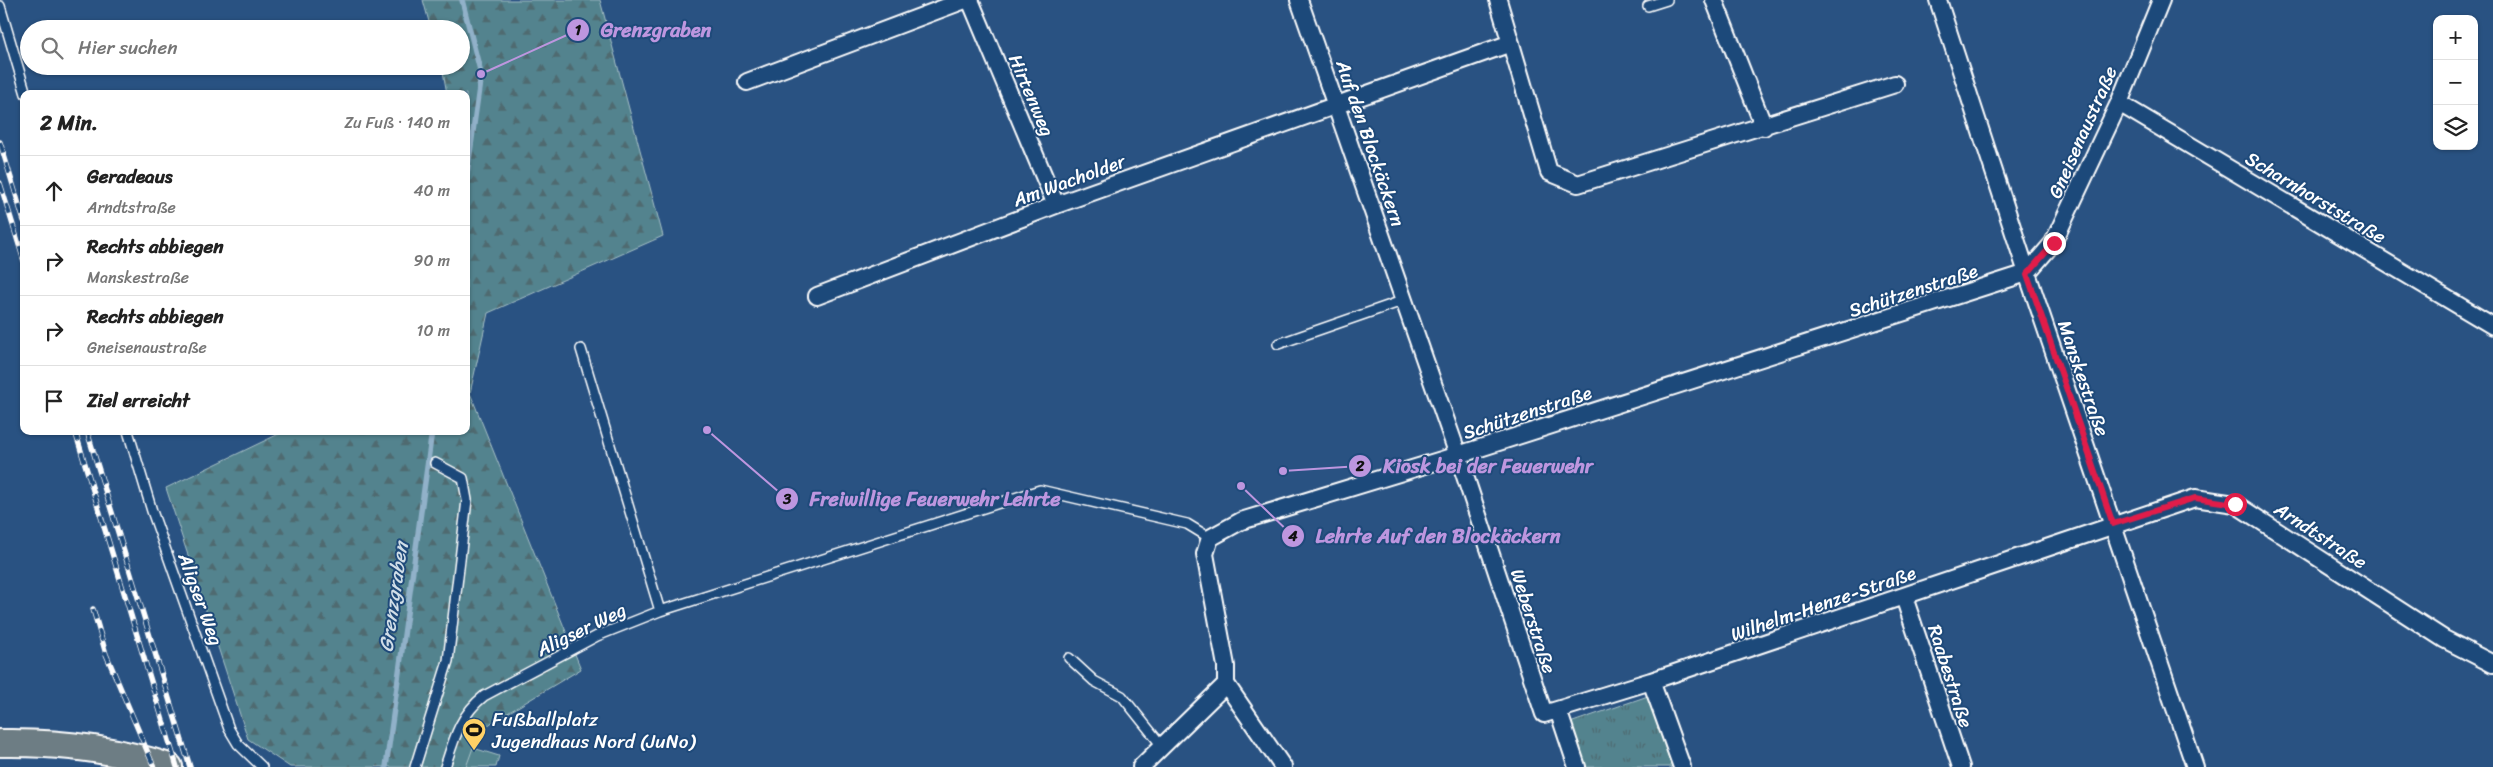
<!DOCTYPE html>
<html lang="de">
<head>
<meta charset="utf-8">
<style>
  body { margin:0; font-family:Sriracha,sans-serif; background:#f6f6f6; color:#222 }
  .controls { position:absolute; right:15px; top:15px; display:grid; overflow:hidden; border-radius:10px; box-shadow:0 1px 4px #0004 }
  .controls button { width:45px; height:45px; display:grid; place-items:center; padding:0; border:0; border-bottom:1px solid #e0e0e0; background:#fff; color:#222; font:25px sans-serif }
  .stop { position:absolute; width:15px; height:15px; margin:-11px; border:4px solid #e11d48; border-radius:50%; background:#fff }
  .stop.end { background:#e11d48; border-color:#fff; box-shadow:0 1px 5px #0008 }
  .list { margin:0; padding:0; list-style:none }
  h2 { display:flex; justify-content:space-between; align-items:center; height:65px; margin:0; padding:0 20px; font-size:21px }
  h2 small { font-size:16px; font-weight:400; color:#767676 }
  .list li { display:grid; grid-template-columns:32px 1fr auto; gap:15px; align-items:center; box-sizing:border-box; height:70px; padding:0 20px; border-top:1px solid #e0e0e0 }
  .list b { display:block; font-size:19px; white-space:nowrap }
  .list p { margin:0; font-size:16px; white-space:nowrap; color:#767676 }
  .list em { font-size:16px; font-style:normal; color:#767676 }
  .icon { flex:none; width:28px; height:28px; fill:none; stroke:currentColor; stroke-width:2; stroke-linecap:round; stroke-linejoin:round }
  .map { position:relative; flex:none; width:2493px; height:767px; overflow:hidden }
  .search { position:absolute; background:#fff; box-shadow:0 1px 4px #0004; left:20px; top:20px; width:450px; height:55px; display:flex; align-items:center; gap:12px; box-sizing:border-box; padding:0 18px; border-radius:28px; color:#767676; font-size:19px }
  .panel { position:absolute; background:#fff; box-shadow:0 1px 4px #0004; left:20px; top:90px; width:450px; height:345px; border-radius:10px }
  .map>svg:first-child { display:block }
</style>
</head>
<body>
<div class="map">
<svg width="2493" height="767" viewBox="0 0 2493 767">
  <defs>
    <pattern id="forest-firs" width="22" height="20" patternUnits="userSpaceOnUse" patternTransform="scale(1.25)"><rect width="22" height="20" fill="#52838e"/><path d="M5 1l3.5 6h-7zM16 11l3.5 6h-7z" fill="#4f6a70"/></pattern>
    <pattern id="park-tufts" width="24" height="20" patternUnits="userSpaceOnUse" patternTransform="scale(1.25)"><rect width="24" height="20" fill="#52838e"/><path d="M3 7l-1-3M5 7V3M7 7l1-3M15 17l-1-3M17 17v-4M19 17l1-3" fill="none" stroke="#4f6a70"/></pattern>
  </defs>
  <rect width="100%" height="100%" fill="#295282"/>
  <filter id="ink" filterUnits="userSpaceOnUse"><feTurbulence type="fractalNoise" baseFrequency=".02" numOctaves="2"/><feDisplacementMap in="SourceGraphic" scale="10" xChannelSelector="R" yChannelSelector="G"/><feConvolveMatrix kernelMatrix="1 2 1 2 8 2 1 2 1" color-interpolation-filters="sRGB"/></filter>
  <g filter="url(#ink)">
    <path fill="#52838e" stroke="#a8c1c6" d="M467 746 499 756 496 767H460Z"/>
    <path fill="url(#forest-firs)" stroke="#a8c1c6" d="M423 0H600L663 236 488 313 470 393 581 669 491 723 478 734 466 767H290L248 739 166 488 285 431H466V94H447L442 66H461V29H431Z"/>
    <path fill="url(#park-tufts)" stroke="#a8c1c6" d="M1648 696 1672 767H1585L1570 723Z"/>
    <g fill="none" stroke-linecap="round" stroke-linejoin="round">
      <path stroke="#91b1c9" stroke-width="5.5" d="M462 0 481 74 466 181
        M386 767 432 431"/>
      <defs>
        <path id="service" d="M0 6 26 94
          M1648 6 1667 0
          M1278 344 1405 300
          M581 349 660 611
          M128 431 152 511 229 729 238 744 262 767
          M1069 658 1094 681 1122 696 1162 746
          M415 767 448 661 467 500 463 478 435 463
          M445 767C454 739 460 715 484 696L597 636 660 611 1040 490 1187 524 1210 538"/>
        <path id="minor" d="M970 0 1056 205
          M1299 0 1458 455 1544 714 1651 681 2195 498 2235 504 2444 639 2493 664
          M1498 0 1549 172 1578 184 1895 84
          M1714 0 1764 127
          M1938 0 2027 273 2195 767
          M747 82 965 0
          M2119 103 2493 326
          M817 296 1056 205 1511 43
          M1904 597 1961 767
          M1651 681 1682 767
          M1226 684 1283 767
          M1558 710 1577 767
          M1141 767 1226 684V666L1205 554 1210 538 1241 521 1458 455 2027 273 2053 243 2119 103 2161 0"/>
        <path id="primary" d="M0 743C59 742 113 748 169 767"/>
      </defs>
      <use href="#service" stroke="#fff" stroke-width="12"/>
      <use href="#minor" stroke="#fff" stroke-width="20"/>
      <use href="#primary" stroke="#fff" stroke-width="30"/>
      <use href="#service" stroke="#1f4a7a" stroke-width="9"/>
      <use href="#minor" stroke="#1f4a7a" stroke-width="16"/>
      <use href="#primary" stroke="#6d7d84" stroke-width="26"/>
      <defs>
        <path id="rail" d="M0 142 24 221
          M0 183 24 261
          M75 431 177 767
          M87 431 190 767
          M93 609 106 654 154 767"/>
      </defs>
      <use href="#rail" stroke="#fff" stroke-width="5.5"/>
      <use href="#rail" stroke="#1f4a7a" stroke-width="4" stroke-dasharray="11" stroke-linecap="butt"/>
    </g>
  </g>
  <g fill="none" stroke-linecap="round" stroke-linejoin="round" filter="url(#ink)">
    <path stroke="#e11d48" stroke-width="6" d="M2054 243 2027 274 2113 524 2195 498 2235 504"/>
  </g>
  <defs>
    <symbol id="stadium-pin" viewBox="-11 -11 22 30"><path d="M0 17L-7.5 6A9.5 9.5 0 1 1 7.5 6Z" fill="#ffd166" stroke="#1f4a7a"/><path d="M0-5a6.5 5 0 1 0 0 10a6.5 5 0 1 0 0-10ZM-3.5-1.8h7v3.6h-7Z" fill="#111"/></symbol>
  </defs>
  <g fill-rule="evenodd">
    <use href="#stadium-pin" x="460" y="716" width="28" height="38"/>
  </g>
  <g text-anchor="middle" stroke-width="4" stroke-linejoin="round" paint-order="stroke">
    <g font-size="19" fill="#fff" stroke="#1f4a7a">
      <text transform="translate(1032 95) rotate(67)" y="7">Hirtenweg</text>
      <text transform="translate(2082 132) rotate(-66)" y="7">Gneisenaustraße</text>
      <text transform="translate(1371 143) rotate(71)" y="7">Auf den Blockäckern</text>
      <text transform="translate(1069 180) rotate(-20)" y="7">Am Wacholder</text>
      <text transform="translate(2316 197) rotate(31)" y="7">Scharnhorststraße</text>
      <text transform="translate(1913 290) rotate(-18)" y="7">Schützenstraße</text>
      <text transform="translate(2084 378) rotate(71)" y="7">Manskestraße</text>
      <text transform="translate(1527 412) rotate(-18)" y="7">Schützenstraße</text>
      <text transform="translate(2321 535) rotate(33)" y="7">Arndtstraße</text>
      <text transform="translate(201 599) rotate(70)" y="7">Aligser Weg</text>
      <text transform="translate(1823 603) rotate(-19)" y="7">Wilhelm-Henze-Straße</text>
      <text transform="translate(1534 621) rotate(72)" y="7">Weberstraße</text>
      <text transform="translate(581 629) rotate(-26)" y="7">Aligser Weg</text>
      <text transform="translate(1951 676) rotate(72)" y="7">Raabestraße</text>
    </g>
    <g font-size="19" fill="#fff" stroke="#1f4a7a" text-anchor="start">
      <text x="492" y="726">Fußballplatz<tspan x="492" dy="22">Jugendhaus Nord (JuNo)</tspan></text>
    </g>
    <g font-size="20" font-style="italic" fill="#d1dee8" stroke="#1f4a7a">
      <text transform="translate(393 597) rotate(-82)" y="7">Grenzgraben</text>
    </g>
  </g>
  <path fill="none" stroke="#bd96df" stroke-width="2" d="M481 74L578 30M1283 471L1360 466M707 430L787 499M1241 486L1293 536"/>
  <g fill="#bd96df" stroke="#1f4a7a" stroke-width="2">
    <circle cx="481" cy="74" r="5"/>
    <circle cx="1283" cy="471" r="5"/>
    <circle cx="707" cy="430" r="5"/>
    <circle cx="1241" cy="486" r="5"/>
    <circle cx="578" cy="30" r="12"/>
    <circle cx="1360" cy="466" r="12"/>
    <circle cx="787" cy="499" r="12"/>
    <circle cx="1293" cy="536" r="12"/>
  </g>
  <g font-size="15" text-anchor="middle" font-weight="bold" fill="#111">
    <text x="578" y="35">1</text>
    <text x="1360" y="471">2</text>
    <text x="787" y="504">3</text>
    <text x="1293" y="541">4</text>
  </g>
  <g font-size="20" text-anchor="middle" font-weight="bold" fill="#bd96df" stroke="#1f4a7a" stroke-width="4" stroke-linejoin="round" paint-order="stroke">
    <text x="656" y="37">Grenzgraben</text>
    <text x="1488" y="473">Kiosk bei der Feuerwehr</text>
    <text x="935" y="506">Freiwillige Feuerwehr Lehrte</text>
    <text x="1438" y="543">Lehrte Auf den Blockäckern</text>
  </g>
</svg>
<div class="controls">
<button>+</button>
<button>−</button>
<button><svg class="icon" aria-label="layers" viewBox="0 0 24 24"><path d="M12 4l9 5-9 5-9-5zM3 14l9 5 9-5"/></svg></button>
</div>
<div class="stop" style="left:2235px;top:504px"></div>
<div class="stop end" style="left:2054px;top:243px"></div>
<div class="search"><svg class="icon" aria-label="search" viewBox="0 0 24 24"><circle cx="10" cy="10" r="6"/><path d="M15 15l6 6"/></svg>Hier suchen</div>
<section class="panel">
<h2>2 Min.<small>Zu Fuß · 140 m</small></h2>
<ul class="list">
<li><svg class="icon" aria-label="ahead" viewBox="0 0 24 24"><path d="M12 20V5M6 11l6-6 6 6"/></svg><div><b>Geradeaus</b><p>Arndtstraße</p></div><em>40 m</em></li>
<li><svg class="icon" aria-label="right" viewBox="0 0 24 24"><path d="M7 20v-9h11M14 6l5 5-5 5"/></svg><div><b>Rechts abbiegen</b><p>Manskestraße</p></div><em>90 m</em></li>
<li><svg class="icon" aria-label="right" viewBox="0 0 24 24"><path d="M7 20v-9h11M14 6l5 5-5 5"/></svg><div><b>Rechts abbiegen</b><p>Gneisenaustraße</p></div><em>10 m</em></li>
<li><svg class="icon" aria-label="arrive" viewBox="0 0 24 24"><path d="M6 21V4h12l-3 4 3 4H6"/></svg><div><b>Ziel erreicht</b></div></li>
</ul>
</section>
</div>
</body>
</html>
